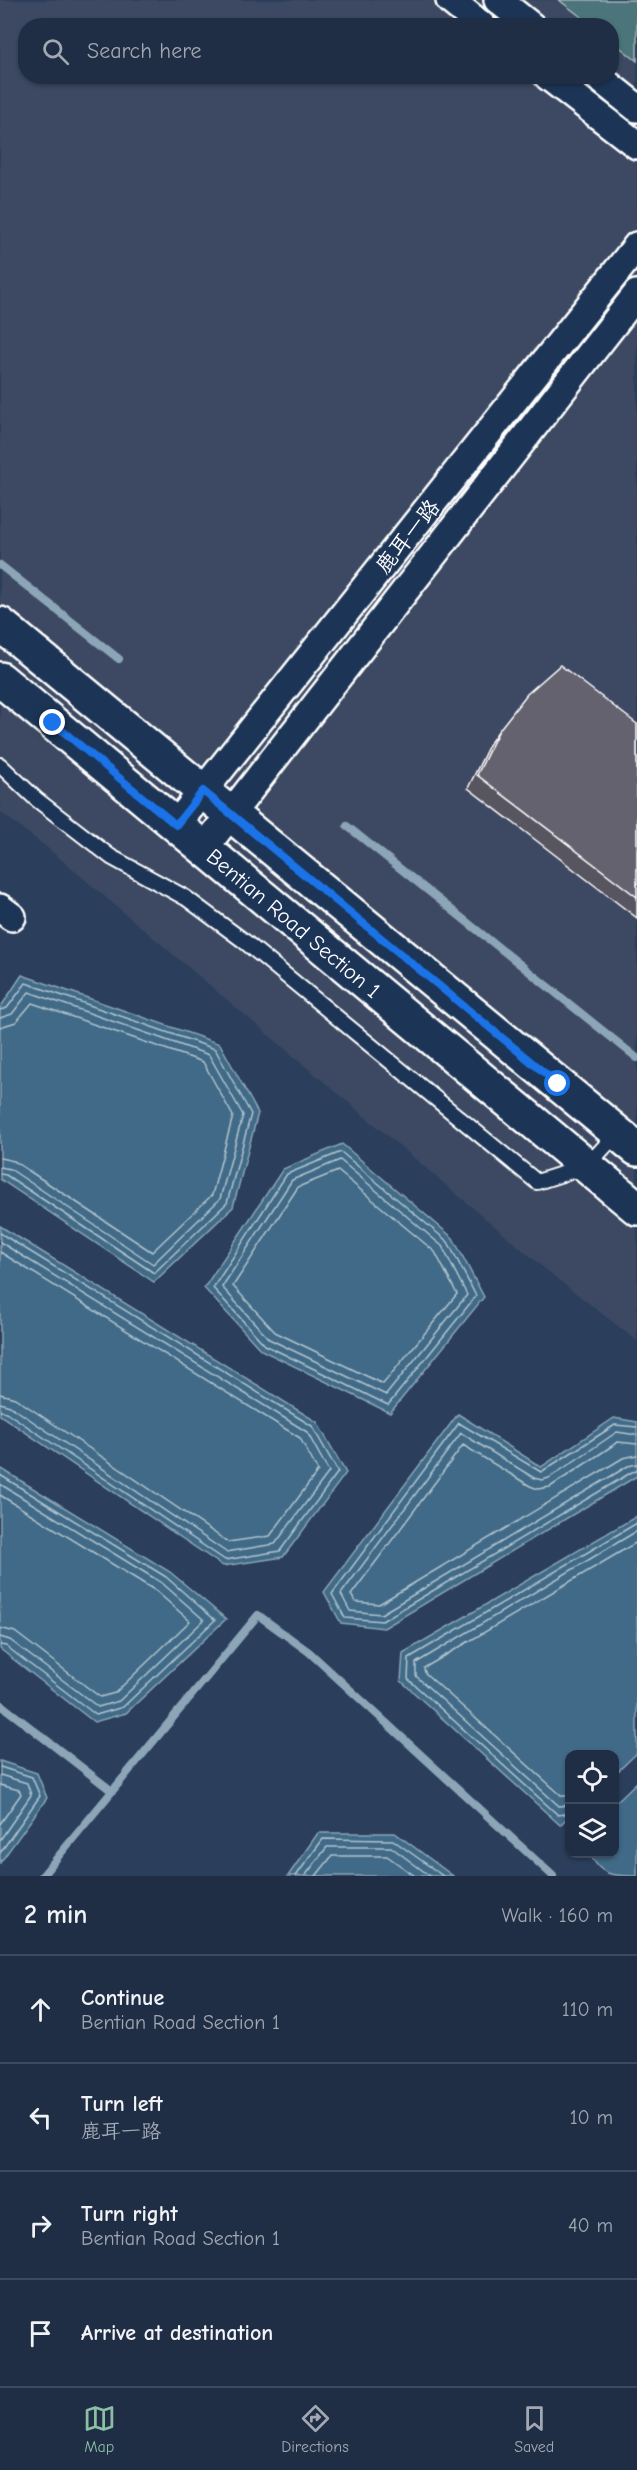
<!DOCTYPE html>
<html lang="en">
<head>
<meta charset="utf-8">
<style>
  body { margin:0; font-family:"Comic Neue","LXGW WenKai TC",sans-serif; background:#28364c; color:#f1f3f6 }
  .controls { position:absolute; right:18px; bottom:18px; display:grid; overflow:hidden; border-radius:12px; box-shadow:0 2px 4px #0004 }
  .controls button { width:54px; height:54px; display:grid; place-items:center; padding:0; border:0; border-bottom:2px solid #3d4a5e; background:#202e45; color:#f1f3f6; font:30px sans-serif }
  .stop { position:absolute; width:18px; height:18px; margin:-14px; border:4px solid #1a73e8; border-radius:50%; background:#fff }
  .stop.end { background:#1a73e8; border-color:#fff; box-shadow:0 2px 6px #0008 }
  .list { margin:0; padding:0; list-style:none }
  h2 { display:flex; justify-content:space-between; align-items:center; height:78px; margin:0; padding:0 24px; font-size:26px }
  h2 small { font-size:20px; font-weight:400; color:#a2a8b3 }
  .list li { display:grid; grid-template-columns:39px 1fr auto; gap:18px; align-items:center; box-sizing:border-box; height:108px; padding:0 24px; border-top:2px solid #3d4a5e }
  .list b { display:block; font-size:22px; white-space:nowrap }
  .list p { margin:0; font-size:20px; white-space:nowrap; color:#a2a8b3 }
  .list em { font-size:20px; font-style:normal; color:#a2a8b3 }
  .icon { flex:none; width:33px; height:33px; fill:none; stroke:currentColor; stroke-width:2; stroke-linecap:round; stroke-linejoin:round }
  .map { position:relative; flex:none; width:637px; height:1876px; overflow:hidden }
  .search { position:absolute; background:#202e45; box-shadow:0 2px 4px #0004; left:18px; right:18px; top:18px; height:66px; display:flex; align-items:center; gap:15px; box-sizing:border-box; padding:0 21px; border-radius:24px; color:#a2a8b3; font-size:22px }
  .sheet { height:510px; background:#202e45 }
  nav { display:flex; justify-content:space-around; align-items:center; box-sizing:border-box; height:84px; border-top:2px solid #3d4a5e; background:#202e45; font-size:16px; color:#a2a8b3 }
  nav a { display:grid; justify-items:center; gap:3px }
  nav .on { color:#8abfa5 }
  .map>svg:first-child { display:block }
</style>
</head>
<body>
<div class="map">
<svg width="637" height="1876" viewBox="0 0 637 1876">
  <rect width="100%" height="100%" fill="#2b3e5c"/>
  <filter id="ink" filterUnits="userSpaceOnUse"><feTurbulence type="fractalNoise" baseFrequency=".0167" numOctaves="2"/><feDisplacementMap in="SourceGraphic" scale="12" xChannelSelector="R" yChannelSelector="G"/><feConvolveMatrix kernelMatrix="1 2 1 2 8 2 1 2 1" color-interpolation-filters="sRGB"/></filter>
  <g filter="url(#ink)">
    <path fill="#3c4962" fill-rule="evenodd" d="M0 0H637V1341L551 1274 45 846 0 812ZM26 26H612V76H26Z"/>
    <path fill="#4c757a" stroke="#a6babc" stroke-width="1.5" d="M559 0H637V61L612 41V26L592 25Z"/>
    <path fill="#406b87" stroke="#8ca6b7" stroke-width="1.5" d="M22 975 220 1044 258 1113 233 1207 154 1282 0 1179V1008Z
      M342 1144 453 1238 484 1297 390 1413 261 1350 204 1288 283 1169Z
      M0 1226 317 1422 346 1473 283 1557 223 1566 0 1415Z
      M458 1414 541 1467 614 1418 637 1422V1476L384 1628 341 1623 324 1592Z
      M0 1468 170 1572 226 1619 126 1713 94 1722 0 1649Z
      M637 1516V1753L615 1774 614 1754H570L569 1816 560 1825 401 1681 403 1653Z
      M0 1761 37 1773 47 1798 0 1863Z
      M637 1782V1876C613 1876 600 1876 590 1854H614L615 1803Z
      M318 1833H395L453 1876H288Z"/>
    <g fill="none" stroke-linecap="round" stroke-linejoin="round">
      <path stroke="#b3c4cf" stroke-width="1.5" d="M0 1010 7 1008 26 983 215 1049 251 1114 227 1203 154 1273 6 1175 0 1174
        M0 1018 12 1014 29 992 209 1055 243 1115 220 1199 153 1264 10 1169 0 1167
        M0 1027 16 1022 32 1003 203 1062 233 1116 212 1195 152 1252 14 1161 0 1158
        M341 1152 448 1242 476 1296 388 1405 265 1345 213 1288 287 1174Z
        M340 1160 442 1246 467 1295 386 1395 269 1339 222 1287 292 1180Z
        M338 1171 435 1252 457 1294 383 1384 275 1332 233 1286 298 1187Z
        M0 1233 312 1426 338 1472 280 1551 225 1560 6 1412 0 1411
        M0 1242 307 1432 329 1472 275 1544 226 1552 10 1406 0 1403
        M0 1252 300 1438 318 1471 270 1536 228 1542 15 1398 0 1394
        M637 1427 615 1425 541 1472 459 1423 332 1594 345 1618 382 1621 632 1472 637 1471
        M637 1435 617 1432 549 1478 542 1480 534 1478 461 1433 341 1594 350 1611 381 1614 628 1466 637 1464
        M637 1444 618 1442 550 1487 538 1489 530 1486 463 1445 351 1595 356 1602 379 1604 623 1458 637 1455
        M0 1475 166 1577 215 1620 123 1707 96 1715 6 1646 0 1645
        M0 1484 162 1583 204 1620 119 1701 98 1707 10 1640 0 1637
        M0 1495 156 1591 190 1621 115 1693 100 1697 15 1632 0 1628
        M0 1767 32 1777 40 1796 0 1853
        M0 1775 27 1783 31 1795 0 1840
        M0 1785 19 1790 21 1794 0 1824
        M570 1796H562L425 1673 424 1668 637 1542
        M570 1805 559 1806 416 1676V1663L637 1531
        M570 1813 558 1815 408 1679 409 1658 637 1523
        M296 1876 323 1839 393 1840 443 1876
        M305 1876 327 1847H391L430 1876
        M316 1876 332 1856H387L415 1876"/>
      <path stroke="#8ca6b7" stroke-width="8" d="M0 565 119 659
        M347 826 637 1058
        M0 1704 112 1791
        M42 1876 258 1615 309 1652 553 1876"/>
      <defs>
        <path id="lane" d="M0 765 36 799 111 857 186 898 244 941 537 1182 587 1166 617 1133"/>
        <path id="street" d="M450 0 482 26
          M498 0 531 26
          M548 76 637 145
          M597 76 637 108
          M176 825 637 246
          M204 848 637 294
          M0 908 12 917"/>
        <path id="secondary" d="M0 624 637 1149
          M0 679 637 1208"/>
      </defs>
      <use href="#lane" stroke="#fff" stroke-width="18"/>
      <use href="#street" stroke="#fff" stroke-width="32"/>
      <use href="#secondary" stroke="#fff" stroke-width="38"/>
      <use href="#lane" stroke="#1d3557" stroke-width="14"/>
      <use href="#street" stroke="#1d3557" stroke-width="27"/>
      <use href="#secondary" stroke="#1d3557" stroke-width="33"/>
    </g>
    <path fill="#575460" stroke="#fff" stroke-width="1.5" d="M637 724V918L468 788 490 743 499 730Z"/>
    <path fill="#656270" stroke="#fff" stroke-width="1.5" d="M560 665 637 724V897L477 775 499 730 527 694Z"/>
  </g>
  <g fill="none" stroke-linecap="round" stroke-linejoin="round" filter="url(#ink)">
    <path stroke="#1a73e8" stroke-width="8" d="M53 723 176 825 203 791 558 1084"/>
  </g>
  <g text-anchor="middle" stroke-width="5" stroke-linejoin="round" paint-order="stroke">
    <g font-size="22" fill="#fff" stroke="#1d3557">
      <text transform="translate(407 536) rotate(-51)" y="8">鹿耳一路</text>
      <text transform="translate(294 923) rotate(40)" y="8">Bentian Road Section 1</text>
    </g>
  </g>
</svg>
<div class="controls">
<button><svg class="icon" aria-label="locate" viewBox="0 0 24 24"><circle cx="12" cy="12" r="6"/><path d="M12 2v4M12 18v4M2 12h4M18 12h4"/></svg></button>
<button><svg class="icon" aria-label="layers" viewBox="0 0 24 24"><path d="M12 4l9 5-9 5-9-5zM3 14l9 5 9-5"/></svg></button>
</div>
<div class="stop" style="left:558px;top:1084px"></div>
<div class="stop end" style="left:53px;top:723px"></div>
<div class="search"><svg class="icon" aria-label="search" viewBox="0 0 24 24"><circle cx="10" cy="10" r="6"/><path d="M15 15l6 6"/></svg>Search here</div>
</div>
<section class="sheet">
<h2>2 min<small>Walk · 160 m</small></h2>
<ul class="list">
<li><svg class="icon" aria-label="ahead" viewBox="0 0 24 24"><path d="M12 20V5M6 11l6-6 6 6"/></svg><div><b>Continue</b><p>Bentian Road Section 1</p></div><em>110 m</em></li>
<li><svg class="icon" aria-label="left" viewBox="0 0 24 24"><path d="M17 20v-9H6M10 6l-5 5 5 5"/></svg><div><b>Turn left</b><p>鹿耳一路</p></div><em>10 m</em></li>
<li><svg class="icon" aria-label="right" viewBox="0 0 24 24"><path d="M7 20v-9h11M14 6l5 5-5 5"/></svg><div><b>Turn right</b><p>Bentian Road Section 1</p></div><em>40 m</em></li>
<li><svg class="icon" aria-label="arrive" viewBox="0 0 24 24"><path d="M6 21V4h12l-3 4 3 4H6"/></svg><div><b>Arrive at destination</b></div></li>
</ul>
</section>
<nav>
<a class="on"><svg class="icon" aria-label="map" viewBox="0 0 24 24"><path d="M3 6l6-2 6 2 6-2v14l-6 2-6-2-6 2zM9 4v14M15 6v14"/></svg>Map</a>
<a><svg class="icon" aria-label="directions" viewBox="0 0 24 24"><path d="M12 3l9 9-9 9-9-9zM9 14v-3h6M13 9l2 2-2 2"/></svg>Directions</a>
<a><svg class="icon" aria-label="saved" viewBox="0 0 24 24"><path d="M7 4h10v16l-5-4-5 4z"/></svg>Saved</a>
</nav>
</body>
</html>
